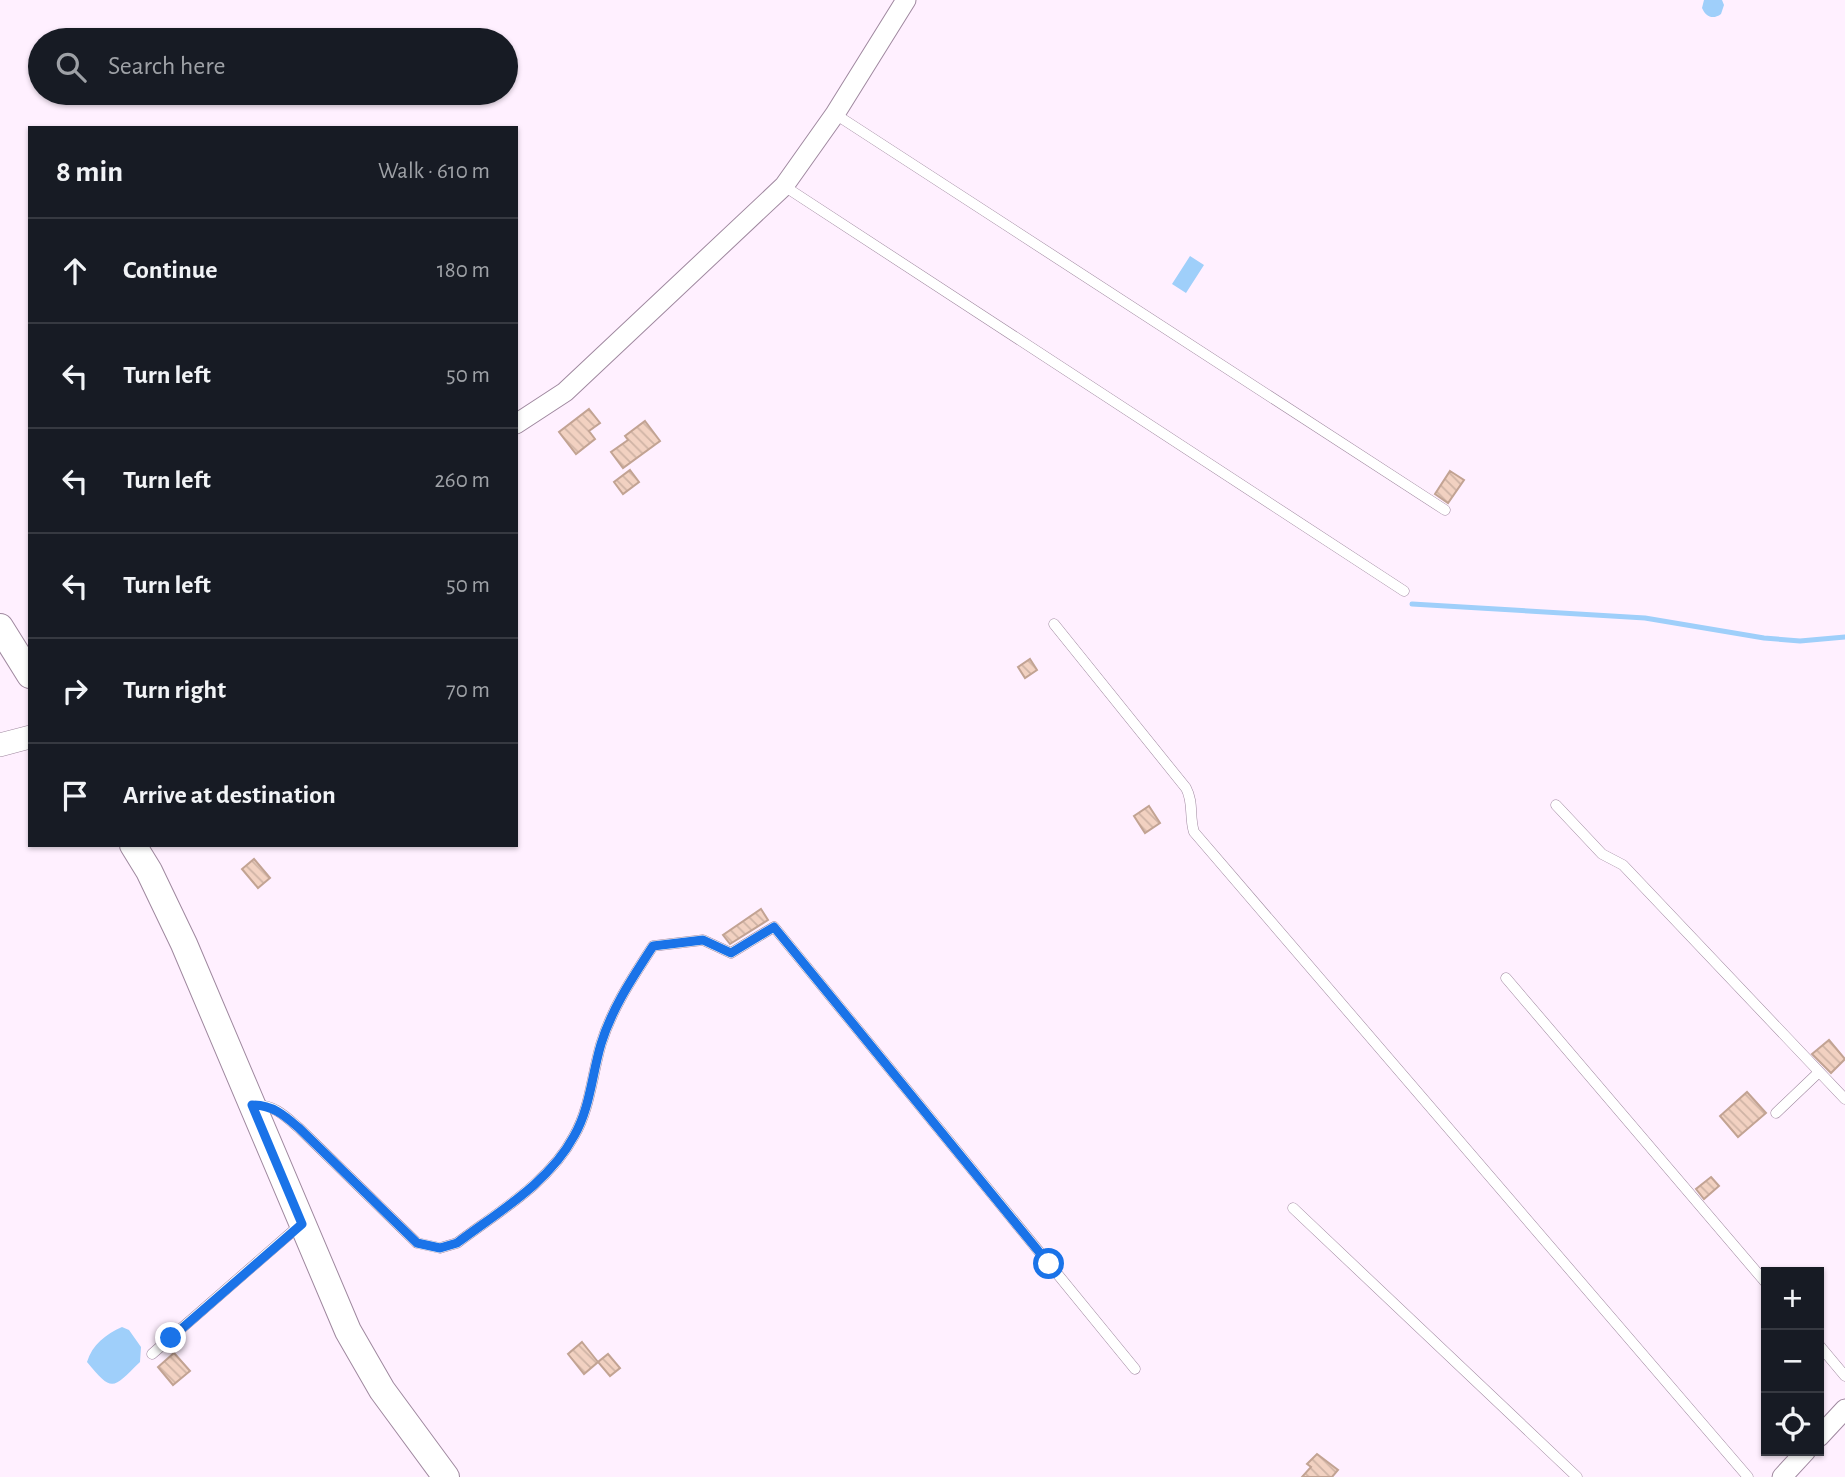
<!DOCTYPE html>
<html lang="en">
<head>
<meta charset="utf-8">
<style>
  body { margin:0; font-family:"Alegreya Sans",sans-serif; background:#20242c; color:#f1f3f6 }
  .controls { position:absolute; right:21px; bottom:21px; display:grid; overflow:hidden; border-radius:0px; box-shadow:0 2px 5px #0004 }
  .controls button { width:63px; height:63px; display:grid; place-items:center; padding:0; border:0; border-bottom:2px solid #363941; background:#171b24; color:#f1f3f6; font:35px sans-serif }
  .stop { position:absolute; width:21px; height:21px; margin:-16px; border:5px solid #1a73e8; border-radius:50%; background:#fff }
  .stop.end { background:#1a73e8; border-color:#fff; box-shadow:0 2px 7px #0008 }
  .list { margin:0; padding:0; list-style:none }
  h2 { display:flex; justify-content:space-between; align-items:center; height:91px; margin:0; padding:0 28px; font-size:30px }
  h2 small { font-size:23px; font-weight:400; color:#9ea1a6 }
  .list li { display:grid; grid-template-columns:46px 1fr auto; gap:21px; align-items:center; box-sizing:border-box; height:105px; padding:0 28px; border-top:2px solid #363941 }
  .list b { display:block; font-size:26px; white-space:nowrap }
  .list em { font-size:23px; font-style:normal; color:#9ea1a6 }
  .icon { flex:none; width:38px; height:38px; fill:none; stroke:currentColor; stroke-width:2; stroke-linecap:round; stroke-linejoin:round }
  .map { position:relative; flex:none; width:1845px; height:1477px; overflow:hidden }
  .search { position:absolute; background:#171b24; box-shadow:0 2px 5px #0004; left:28px; top:28px; width:490px; height:77px; display:flex; align-items:center; gap:18px; box-sizing:border-box; padding:0 24px; border-radius:38px; color:#9ea1a6; font-size:26px }
  .panel { position:absolute; background:#171b24; box-shadow:0 2px 5px #0004; left:28px; top:126px; width:490px; height:721px; border-radius:0px }
  .map>svg:first-child { display:block }
</style>
</head>
<body>
<div class="map">
<svg width="1845" height="1477" viewBox="0 0 1845 1477">
  <defs>
    <pattern id="building-back-hatch" width="6" height="6" patternUnits="userSpaceOnUse" patternTransform="scale(1.75)"><rect width="6" height="6" fill="#f2d1c1"/><path d="M-1 5l2 2M0 0l6 6M5-1l2 2" fill="none" stroke="#cfb3a5"/></pattern>
  </defs>
  <rect width="100%" height="100%" fill="#fff0ff"/>
  <path fill="#9fcffa" d="M1704 0H1722L1724 5 1721 14C1713 20 1706 17 1702 8Z
    M1190 256 1204 265 1186 293 1172 284Z
    M122 1327 129 1330 141 1347 140 1362C113 1388 113 1394 87 1362 92 1345 106 1334 122 1327Z"/>
  <g fill="none" stroke-linecap="round" stroke-linejoin="round">
    <path stroke="#9fcffa" stroke-width="5" d="M1412 604 1645 618 1764 638 1800 641 1845 637"/>
  </g>
  <path fill="url(#building-back-hatch)" stroke="#c2a393" stroke-width="2" d="M589 409 600 423 589 431 595 439 576 454 559 432Z
    M645 421 660 441 623 468 611 452 628 440 625 436Z
    M630 470 639 482 623 494 614 482Z
    M1450 471 1464 480 1448 503 1435 494Z
    M1030 659 1037 670 1025 678 1018 667Z
    M1149 806 1160 823 1145 833 1134 816Z
    M254 859 270 878 258 888 242 869Z
    M761 909 768 920 730 944 723 935Z
    M1829 1040 1845 1059 1831 1073 1812 1054Z
    M1747 1092 1766 1113 1738 1137 1720 1116Z
    M1711 1177 1719 1186 1704 1199 1696 1189Z
    M582 1342 598 1362 584 1374 568 1354Z
    M174 1353 190 1371 173 1385 158 1367Z
    M608 1354 620 1368 610 1376 598 1362Z
    M1317 1454 1338 1470 1332 1477H1302L1311 1467 1307 1464Z"/>
  <g fill="none" stroke-linecap="round" stroke-linejoin="round">
    <defs>
      <path id="service" d="M835 114 1445 510
        M784 186 1404 591
        M1054 624 1186 788C1194 803 1189 817 1194 832L1748 1477
        M1556 805 1602 854 1623 865 1845 1099
        M1506 978 1766 1283
        M256 1105C275 1105 286 1117 299 1128L417 1243 440 1248 457 1243C498 1212 549 1183 574 1136 590 1109 592 1075 601 1044 612 1008 633 977 653 946L703 940 731 953 774 927 1135 1369
        M1776 1113 1819 1072
        M1293 1208 1577 1477
        M1819 1345 1845 1376
        M152 1354 301 1224"/>
      <path id="minor" d="M516 424 565 392 784 186 835 114 906 0
        M1819 1437 1845 1409
        M1782 1477 1806 1451"/>
      <path id="tertiary" d="M0 745 30 737"/>
      <path id="secondary" d="M0 627 30 675
        M133 845 149 871 184 944 348 1331 382 1390 446 1477"/>
    </defs>
    <use href="#service" stroke="#9f889f" stroke-width="11"/>
    <use href="#minor" stroke="#9f889f" stroke-width="21"/>
    <use href="#tertiary" stroke="#9f889f" stroke-width="24"/>
    <use href="#secondary" stroke="#9f889f" stroke-width="28"/>
    <use href="#service" stroke="#fff" stroke-width="10"/>
    <use href="#minor" stroke="#fff" stroke-width="19"/>
    <use href="#tertiary" stroke="#fff" stroke-width="23"/>
    <use href="#secondary" stroke="#fff" stroke-width="26"/>
  </g>
  <g fill="none" stroke-linecap="round" stroke-linejoin="round">
    <path stroke="#1a73e8" stroke-width="9" d="M171 1338 302 1224 252 1105C273 1105 284 1115 299 1128L417 1243 440 1248 457 1243C498 1212 549 1183 574 1136 590 1109 592 1074 601 1044 612 1008 633 977 653 946L703 940 731 953 774 927 1049 1264"/>
  </g>
</svg>
<div class="controls">
<button>+</button>
<button>−</button>
<button><svg class="icon" aria-label="locate" viewBox="0 0 24 24"><circle cx="12" cy="12" r="6"/><path d="M12 2v4M12 18v4M2 12h4M18 12h4"/></svg></button>
</div>
<div class="stop" style="left:1049px;top:1264px"></div>
<div class="stop end" style="left:171px;top:1338px"></div>
<div class="search"><svg class="icon" aria-label="search" viewBox="0 0 24 24"><circle cx="10" cy="10" r="6"/><path d="M15 15l6 6"/></svg>Search here</div>
<section class="panel">
<h2>8 min<small>Walk · 610 m</small></h2>
<ul class="list">
<li><svg class="icon" aria-label="ahead" viewBox="0 0 24 24"><path d="M12 20V5M6 11l6-6 6 6"/></svg><div><b>Continue</b></div><em>180 m</em></li>
<li><svg class="icon" aria-label="left" viewBox="0 0 24 24"><path d="M17 20v-9H6M10 6l-5 5 5 5"/></svg><div><b>Turn left</b></div><em>50 m</em></li>
<li><svg class="icon" aria-label="left" viewBox="0 0 24 24"><path d="M17 20v-9H6M10 6l-5 5 5 5"/></svg><div><b>Turn left</b></div><em>260 m</em></li>
<li><svg class="icon" aria-label="left" viewBox="0 0 24 24"><path d="M17 20v-9H6M10 6l-5 5 5 5"/></svg><div><b>Turn left</b></div><em>50 m</em></li>
<li><svg class="icon" aria-label="right" viewBox="0 0 24 24"><path d="M7 20v-9h11M14 6l5 5-5 5"/></svg><div><b>Turn right</b></div><em>70 m</em></li>
<li><svg class="icon" aria-label="arrive" viewBox="0 0 24 24"><path d="M6 21V4h12l-3 4 3 4H6"/></svg><div><b>Arrive at destination</b></div></li>
</ul>
</section>
</div>
</body>
</html>
